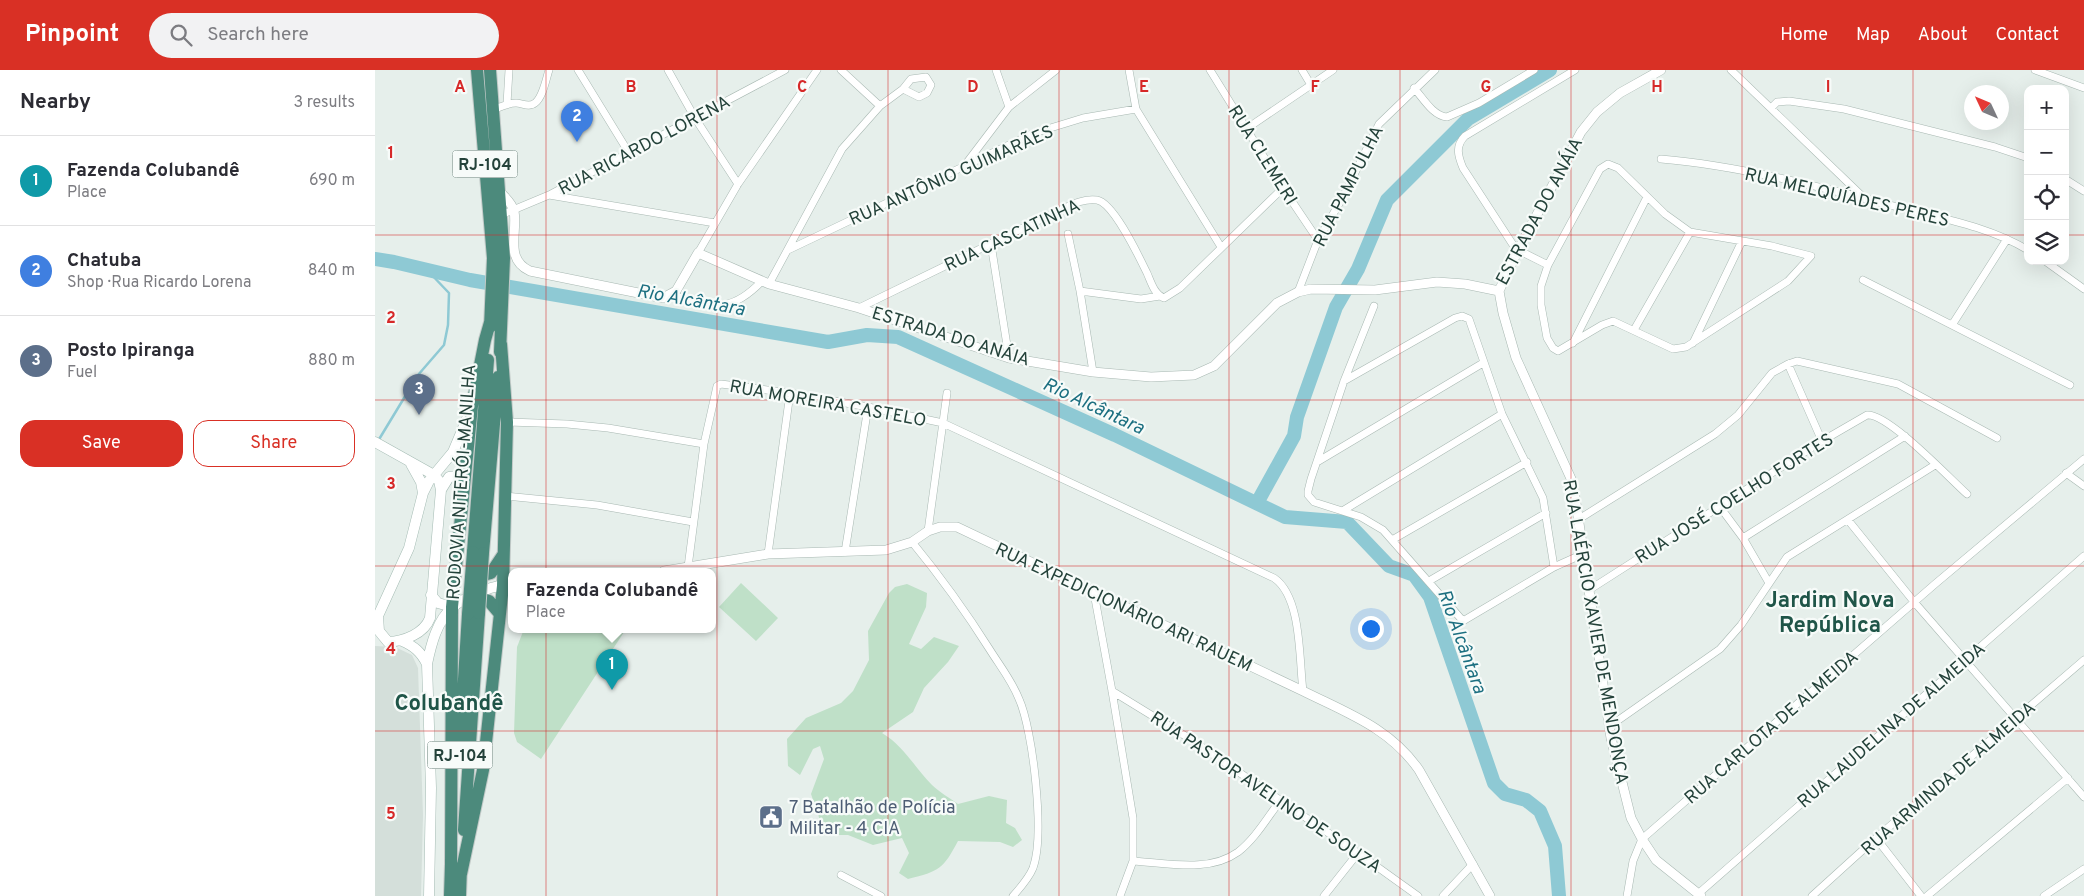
<!DOCTYPE html>
<html lang="en">
<head>
<meta charset="utf-8">
<style>
  body { margin:0; font-family:Overpass,sans-serif; background:#f2f2f3; color:#2b2b33 }
  .controls { position:absolute; right:15px; top:15px; display:grid; overflow:hidden; border-radius:10px; box-shadow:0 5px 20px #0002 }
  .controls button { width:45px; height:45px; display:grid; place-items:center; padding:0; border:0; border-bottom:1px solid #e1e1e2; background:#fff; color:#2b2b33; font:25px sans-serif }
  .compass { position:absolute; left:1589px; top:15px; width:45px; height:45px; border-radius:50%; background:#fff; box-shadow:0 5px 20px #0002; rotate:314deg }
  .you { position:absolute; left:995px; top:558px; width:18px; height:18px; margin:-12px; border:4px solid #fff; border-radius:50%; background:#1a73e8; box-shadow:0 0 0 8px #1a73e833 }
  .badge { display:grid; place-items:center; width:32px; height:32px; border-radius:50%; background:#d93025; color:#fff; font-size:16px; font-weight:700 }
  .pin { position:absolute; translate:-50% -41px; filter:drop-shadow(0 1px 2px #0008) }
  .pin::after { content:''; position:absolute; top:26px; width:18px; height:15px; background:inherit; clip-path:polygon(0 0,100% 0,50% 100%) }
  .popup { position:absolute; left:133px; top:498px; width:208px; height:65px; box-sizing:border-box; display:grid; place-content:center; border-radius:10px; background:#fff; filter:drop-shadow(0 1px 4px #0005); font-size:16px; white-space:nowrap; color:#7c7c81 }
  .popup b { font-size:19px; color:#2b2b33 }
  .popup::after { content:''; position:absolute; left:50%; top:100%; margin-left:-10px; border:10px solid transparent; border-top-color:#fff }
  .list { margin:0; padding:0; list-style:none }
  h2 { display:flex; justify-content:space-between; align-items:center; height:65px; margin:0; padding:0 20px; font-size:21px }
  h2 small { font-size:16px; font-weight:400; color:#7c7c81 }
  .list li { display:grid; grid-template-columns:32px 1fr auto; gap:15px; align-items:center; box-sizing:border-box; height:90px; padding:0 20px; border-top:1px solid #e1e1e2 }
  .list b { display:block; font-size:19px; white-space:nowrap }
  .list p { margin:0; font-size:16px; white-space:nowrap; color:#7c7c81 }
  .list em { font-size:16px; font-style:normal; color:#7c7c81 }
  .actions { display:flex; gap:10px; padding:15px 20px }
  .actions a { flex:1; padding:11px 0; border:1px solid #d93025; border-radius:15px; text-align:center; font-size:18px; color:#d93025 }
  .actions .main { background:#d93025; color:#fff }
  .icon { flex:none; width:28px; height:28px; fill:none; stroke:currentColor; stroke-width:2; stroke-linecap:round; stroke-linejoin:round }
  .map { position:relative; flex:none; width:1709px; height:826px; overflow:hidden }
  header { display:flex; align-items:center; gap:30px; box-sizing:border-box; height:70px; padding:0 25px; background:#d93025; color:#fff }
  header strong { font-size:24px }
  nav { display:flex; gap:28px; margin-inline-start:auto; font-size:18px }
  .search { width:350px; height:45px; background:#f2f2f3; display:flex; align-items:center; gap:12px; box-sizing:border-box; padding:0 18px; border-radius:28px; color:#7c7c81; font-size:19px }
  main { display:flex }
  aside { flex:1; background:#fff }
  .map>svg:first-child { display:block }
</style>
</head>
<body>
<header>
<strong>Pinpoint</strong>
<div class="search"><svg class="icon" aria-label="search" viewBox="0 0 24 24"><circle cx="10" cy="10" r="6"/><path d="M15 15l6 6"/></svg>Search here</div>
<nav><a>Home</a><a>Map</a><a>About</a><a>Contact</a></nav>
</header>
<main>
<aside>
<h2>Nearby<small>3 results</small></h2>
<ul class="list">
<li><span class="badge" style="background:#0f9aa8">1</span><div><b>Fazenda Colubandê</b><p>Place</p></div><em>690 m</em></li>
<li><span class="badge" style="background:#3f7fe0">2</span><div><b>Chatuba</b><p>Shop · Rua Ricardo Lorena</p></div><em>840 m</em></li>
<li><span class="badge" style="background:#5c6f8a">3</span><div><b>Posto Ipiranga</b><p>Fuel</p></div><em>880 m</em></li>
</ul>
<div class="actions"><a class="main">Save</a><a>Share</a></div>
</aside>
<div class="map">
<svg width="1709" height="826" viewBox="0 0 1709 826">
  <rect width="100%" height="100%" fill="#e6efeb"/>
  <path fill="#d4dfda" d="M0 576 20 577 37 585 43 598 48 745 46 826H0Z"/>
  <path fill="#bfe0c8" d="M366 513 403 548 381 571 344 537Z
    M532 514 552 523 551 537 534 574 546 579 559 567 584 576 573 592 549 618 538 642 507 663C529 676 540 698 557 715 564 722 575 728 583 734L614 726 632 730 631 753 640 758 647 770 638 777 625 772 583 771C568 799 565 801 533 809L524 803 534 783 527 768 498 775 473 765H450L436 724 449 689 445 676 438 679 425 705 413 696 412 669 431 648 466 633 478 621 494 590 493 561 514 523 520 517Z
    M149 559H251L166 689 142 672 139 663 142 577Z"/>
  <g fill="none" stroke-linecap="round" stroke-linejoin="round">
    <path stroke="#8ec9d4" stroke-width="2.5" d="M3 371 43 305 69 275 73 255 74 223 53 201"/>
    <path stroke="#8ec9d4" stroke-width="14" d="M0 189 19 192 95 210 453 272 492 265 523 267 740 365 910 447 972 452 1014 496 1039 505 1055 527 1119 713 1130 724 1151 730 1165 741 1180 776 1184 826
      M882 433 919 366 922 347 961 237 983 199 1012 130 1093 49 1175 0"/>
    <defs>
      <path id="minor" d="M203 0 254 83
        M293 0 320 48 363 114
        M466 0 505 36
        M621 0 634 37
        M754 0 761 39
        M835 0 908 118 943 170
        M927 0 936 15
        M1356 0 1487 126
        M1660 0 1709 18
        M1039 18C1048 28 1058 46 1072 47L1104 33 1159 0
        M132 34 134 0
        M1396 38 1402 32 1414 31 1469 39 1620 77 1653 88
        M118 40C125 37 133 33 141 33 147 33 154 38 160 33 168 27 171 9 174 0
        M871 59 958 0
        M1286 89C1367 96 1449 118 1527 138 1570 149 1614 157 1653 180
        M1233 94 1243 98 1290 144 1315 162 1397 176 1436 186 1413 211 1311 277 1298 279 1238 251 1227 255 1183 281 1178 278 1172 268 1166 235V216L1173 195 1225 99Z
        M590 95 634 37 681 0
        M1690 109 1709 121
        M174 125 340 153
        M126 145 174 125 410 0
        M693 164 705 221 718 302
        M616 174 634 288
        M413 180 659 63 708 48 761 39 846 177
        M1143 180 1173 195
        M1142 181 1088 98C1083 86 1080 76 1090 66L1200 0
        M323 183 363 114 442 0
        M1670 191 1709 219
        M1488 210 1695 315
        M394 214 467 79 505 36 528 19 536 9 551 7 556 15 552 23 544 27 528 19
        M705 221 766 229 785 226
        M923 222 943 170 968 127 1004 54 1060 0
        M296 225C337 235 353 246 387 211
        M999 236 969 311 936 409 933 421V425L939 432 986 447 1008 460 1088 551 1179 497 1208 484
        M484 238 685 140C696 135 709 128 722 130 739 133 764 187 772 203 776 212 779 224 789 228L805 218 908 118
        M1577 255 1632 169
        M1259 260 1315 162
        M1198 273 1272 127
        M1318 273 1367 171
        M1413 294 1447 371
        M969 311 1080 248 1087 246 1094 249 1127 344 1168 428 1179 497
        M132 352 192 354 233 358 329 374
        M942 392 1108 293
        M1691 403 1709 416
        M130 426 222 435 318 452
        M1345 437 1368 468 1394 513
        M969 440 1127 344
        M1204 449 1340 364 1363 345 1397 303 1413 294 1422 291 1523 314 1622 368
        M1473 450 1540 533 1709 727
        M553 461 572 323
        M1368 468 1530 366
        M1017 470 1152 392
        M537 472C565 506 591 542 615 580 625 596 637 611 644 629 658 660 670 765 658 798 654 808 646 817 638 826
        M470 482 493 337
        M393 484 415 323
        M313 497 329 374 342 316 346 314 415 323 493 337 568 353 899 508C927 527 924 590 928 621
        M1054 511 1171 443
        M1214 520 1447 371 1492 345C1513 343 1574 408 1592 424
        M719 523 737 621 758 748V791L745 826
        M737 621 812 667 983 783 1043 826
        M1235 656 1345 579 1366 555 1412 487 1560 395
        M1501 768 1546 826
        M758 791C792 793 834 803 863 782 880 769 892 748 905 731
        M466 805 506 826
        M1323 824 1709 486
        M949 826 983 783
        M1068 826 1098 794
        M1252 826 1258 791 1267 769 1560 514 1709 389
        M1437 826 1501 768 1709 590
        M1552 826 1693 708
        M1669 826 1709 799"/>
      <path id="tertiary" d="M125 122C130 127 137 133 139 141 143 162 129 189 155 201L288 228 301 221 323 183 394 214 484 238 634 288 718 302 776 307 819 305 839 296 902 233 923 222 936 219 1000 220 1062 212 1090 214 1124 221
        M1124 221 1128 243 1141 288 1198 413 1236 668 1256 748 1267 769 1281 790 1326 826
        M1124 221 1143 180 1206 62 1222 42 1245 23 1286 0
        M289 501 393 484 511 480 537 472 553 461 565 457H582L928 621C972 643 1015 658 1044 700L1115 826"/>
      <path id="secondary" d="M0 372 59 405 64 411 66 420 55 548C49 564 29 571 13 572L4 561 3 546 34 478 48 423 46 412 36 394
        M66 420 74 407 82 406 88 411
        M48 423 54 411 78 382 94 344
        M56 525 63 533 77 537
        M27 571C39 576 46 582 52 594
        M54 826 56 718 52 594C56 575 62 550 78 537 84 531 94 527 102 524 111 519 118 516 128 516"/>
      <path id="trunk" d="M102 0 118 188 115 257
        M115 0 129 188 125 282
        M98 482 113 290
        M108 483 123 307
        M101 507 116 503 128 485
        M98 526 114 531 125 544
        M85 674 93 544
        M89 760 104 543
        M76 800 77 537 97 336 110 270 116 249
        M86 804 108 700 128 516 132 352 126 274
        M75 826 76 794
        M85 826 86 797"/>
    </defs>
    <use href="#minor" stroke="#a8b8b2" stroke-width="8"/>
    <use href="#tertiary" stroke="#a8b8b2" stroke-width="10"/>
    <use href="#secondary" stroke="#a4bbb3" stroke-width="11"/>
    <use href="#trunk" stroke="#c2cac8" stroke-width="14"/>
    <use href="#minor" stroke="#fff" stroke-width="7"/>
    <use href="#tertiary" stroke="#fff" stroke-width="9"/>
    <use href="#secondary" stroke="#fff" stroke-width="10"/>
    <use href="#trunk" stroke="#4c8a7c" stroke-width="12"/>
    <defs>
      <path id="trunk-bridge" d="M104 543 108 483
        M93 544 98 482"/>
    </defs>
    <use href="#trunk-bridge" stroke="#c2cac8" stroke-width="14" stroke-linecap="butt"/>
    <use href="#trunk-bridge" stroke="#4c8a7c" stroke-width="12"/>
  </g>
  <path fill="none" stroke="#d62828" stroke-width="1" stroke-opacity="0.55" d="M171 0V826M342 0V826M513 0V826M684 0V826M854 0V826M1025 0V826M1196 0V826M1367 0V826M1538 0V826M0 165H1653M1690 165H1709M0 330H1709M0 496H1709M0 661H1709"/>
  <defs>
    <symbol id="civic-square" viewBox="-11 -11 22 22"><rect x="-9" y="-9" width="18" height="18" rx="4" fill="#5c6f8a" stroke="#f7fbf9"/><path d="M-.6-6.5H3V-4.5H.6V-3L4-1V1h2V6H-6V1h2V-1L-.6-3ZM-1.2 2.5V6h2.4V2.5Z" fill="#fff"/></symbol>
  </defs>
  <g fill-rule="evenodd">
    <use href="#civic-square" x="382" y="733" width="28" height="28"/>
  </g>
  <g text-anchor="middle" stroke-width="4.5" stroke-linejoin="round" paint-order="stroke">
    <g fill="#f7fbf9" stroke="#637a73" stroke-width="1">
      <rect x="77.5" y="80.5" width="65" height="27" rx="4"/>
      <rect x="52.5" y="671.5" width="65" height="27" rx="4"/>
    </g>
    <g font-size="16" font-weight="bold" fill="#24423a">
      <text x="110" y="100">RJ-104</text>
      <text x="85" y="691">RJ-104</text>
    </g>
    <g font-size="18" fill="#24423a" stroke="#f7fbf9">
      <text transform="translate(269 75) rotate(-28)" y="6">RUA RICARDO LORENA</text>
      <text transform="translate(888 85) rotate(58)" y="6">RUA CLEMERI</text>
      <text transform="translate(576 105) rotate(-24)" y="6">RUA ANTÔNIO GUIMARÃES</text>
      <text transform="translate(973 116) rotate(-63)" y="6">RUA PAMPULHA</text>
      <text transform="translate(1472 127) rotate(13)" y="6">RUA MELQUÍADES PERES</text>
      <text transform="translate(1164 141) rotate(-62)" y="6">ESTRADA DO ANÁIA</text>
      <text transform="translate(637 165) rotate(-25)" y="6">RUA CASCATINHA</text>
      <text transform="translate(576 266) rotate(17)" y="6">ESTRADA DO ANÁIA</text>
      <text transform="translate(453 333) rotate(10)" y="6">RUA MOREIRA CASTELO</text>
      <text transform="translate(86 412) rotate(-86)" y="6">RODOVIA NITERÓI-MANILHA</text>
      <text transform="translate(1359 428) rotate(-32)" y="6">RUA JOSÉ COELHO FORTES</text>
      <text transform="translate(749 537) rotate(25)" y="6">RUA EXPEDICIONÁRIO ARI RAUEM</text>
      <text transform="translate(1221 562) rotate(80)" y="6">RUA LAÉRCIO XAVIER DE MENDONÇA</text>
      <text transform="translate(1516 655) rotate(-41)" y="6">RUA LAUDELINA DE ALMEIDA</text>
      <text transform="translate(1396 657) rotate(-41)" y="6">RUA CARLOTA DE ALMEIDA</text>
      <text transform="translate(1573 708) rotate(-41)" y="6">RUA ARMINDA DE ALMEIDA</text>
      <text transform="translate(891 722) rotate(34)" y="6">RUA PASTOR AVELINO DE SOUZA</text>
    </g>
    <g font-size="18" fill="#4e5e75" stroke="#f7fbf9" text-anchor="start">
      <text x="414" y="743">7 Batalhão de Polícia<tspan x="414" dy="21">Militar - 4 CIA</tspan></text>
    </g>
    <g font-size="19" font-style="italic" fill="#1c6f80" stroke="#f7fbf9">
      <text transform="translate(316 229) rotate(10)" y="7">Rio Alcântara</text>
      <text transform="translate(719 335) rotate(25)" y="7">Rio Alcântara</text>
      <text transform="translate(1088 571) rotate(70)" y="7">Rio Alcântara</text>
    </g>
    <g font-size="22" font-weight="bold" fill="#1f5548" stroke="#f7fbf9">
      <text x="1455" y="537">Jardim Nova<tspan x="1455" dy="25">República</tspan></text>
      <text x="74" y="640">Colubandê</text>
    </g>
  </g>
  <g font-size="16" text-anchor="middle" font-weight="bold" fill="#d62828" stroke="#f7fbf9" stroke-width="4.5" stroke-linejoin="round" paint-order="stroke">
    <text x="85" y="22">A</text>
    <text x="256" y="22">B</text>
    <text x="427" y="22">C</text>
    <text x="598" y="22">D</text>
    <text x="769" y="22">E</text>
    <text x="940" y="22">F</text>
    <text x="1111" y="22">G</text>
    <text x="1282" y="22">H</text>
    <text x="1453" y="22">I</text>
    <text x="16" y="88">1</text>
    <text x="16" y="253">2</text>
    <text x="16" y="419">3</text>
    <text x="16" y="584">4</text>
    <text x="16" y="749">5</text>
  </g>
</svg>
<div class="controls">
<button>+</button>
<button>−</button>
<button><svg class="icon" aria-label="locate" viewBox="0 0 24 24"><circle cx="12" cy="12" r="6"/><path d="M12 2v4M12 18v4M2 12h4M18 12h4"/></svg></button>
<button><svg class="icon" aria-label="layers" viewBox="0 0 24 24"><path d="M12 4l9 5-9 5-9-5zM3 14l9 5 9-5"/></svg></button>
</div>
<svg class="compass" viewBox="-18 -18 36 36"><path d="M0-13l5 13h-10z" fill="#e53935"/><path d="M0 13l5-13h-10z" fill="#7c7c81"/></svg>
<div class="you"></div>
<div class="pin badge" style="left:237px;top:620px;background:#0f9aa8">1</div>
<div class="popup"><b>Fazenda Colubandê</b>Place</div>
<div class="pin badge" style="left:202px;top:72px;background:#3f7fe0">2</div>
<div class="pin badge" style="left:44px;top:345px;background:#5c6f8a">3</div>
</div>
</main>
</body>
</html>
